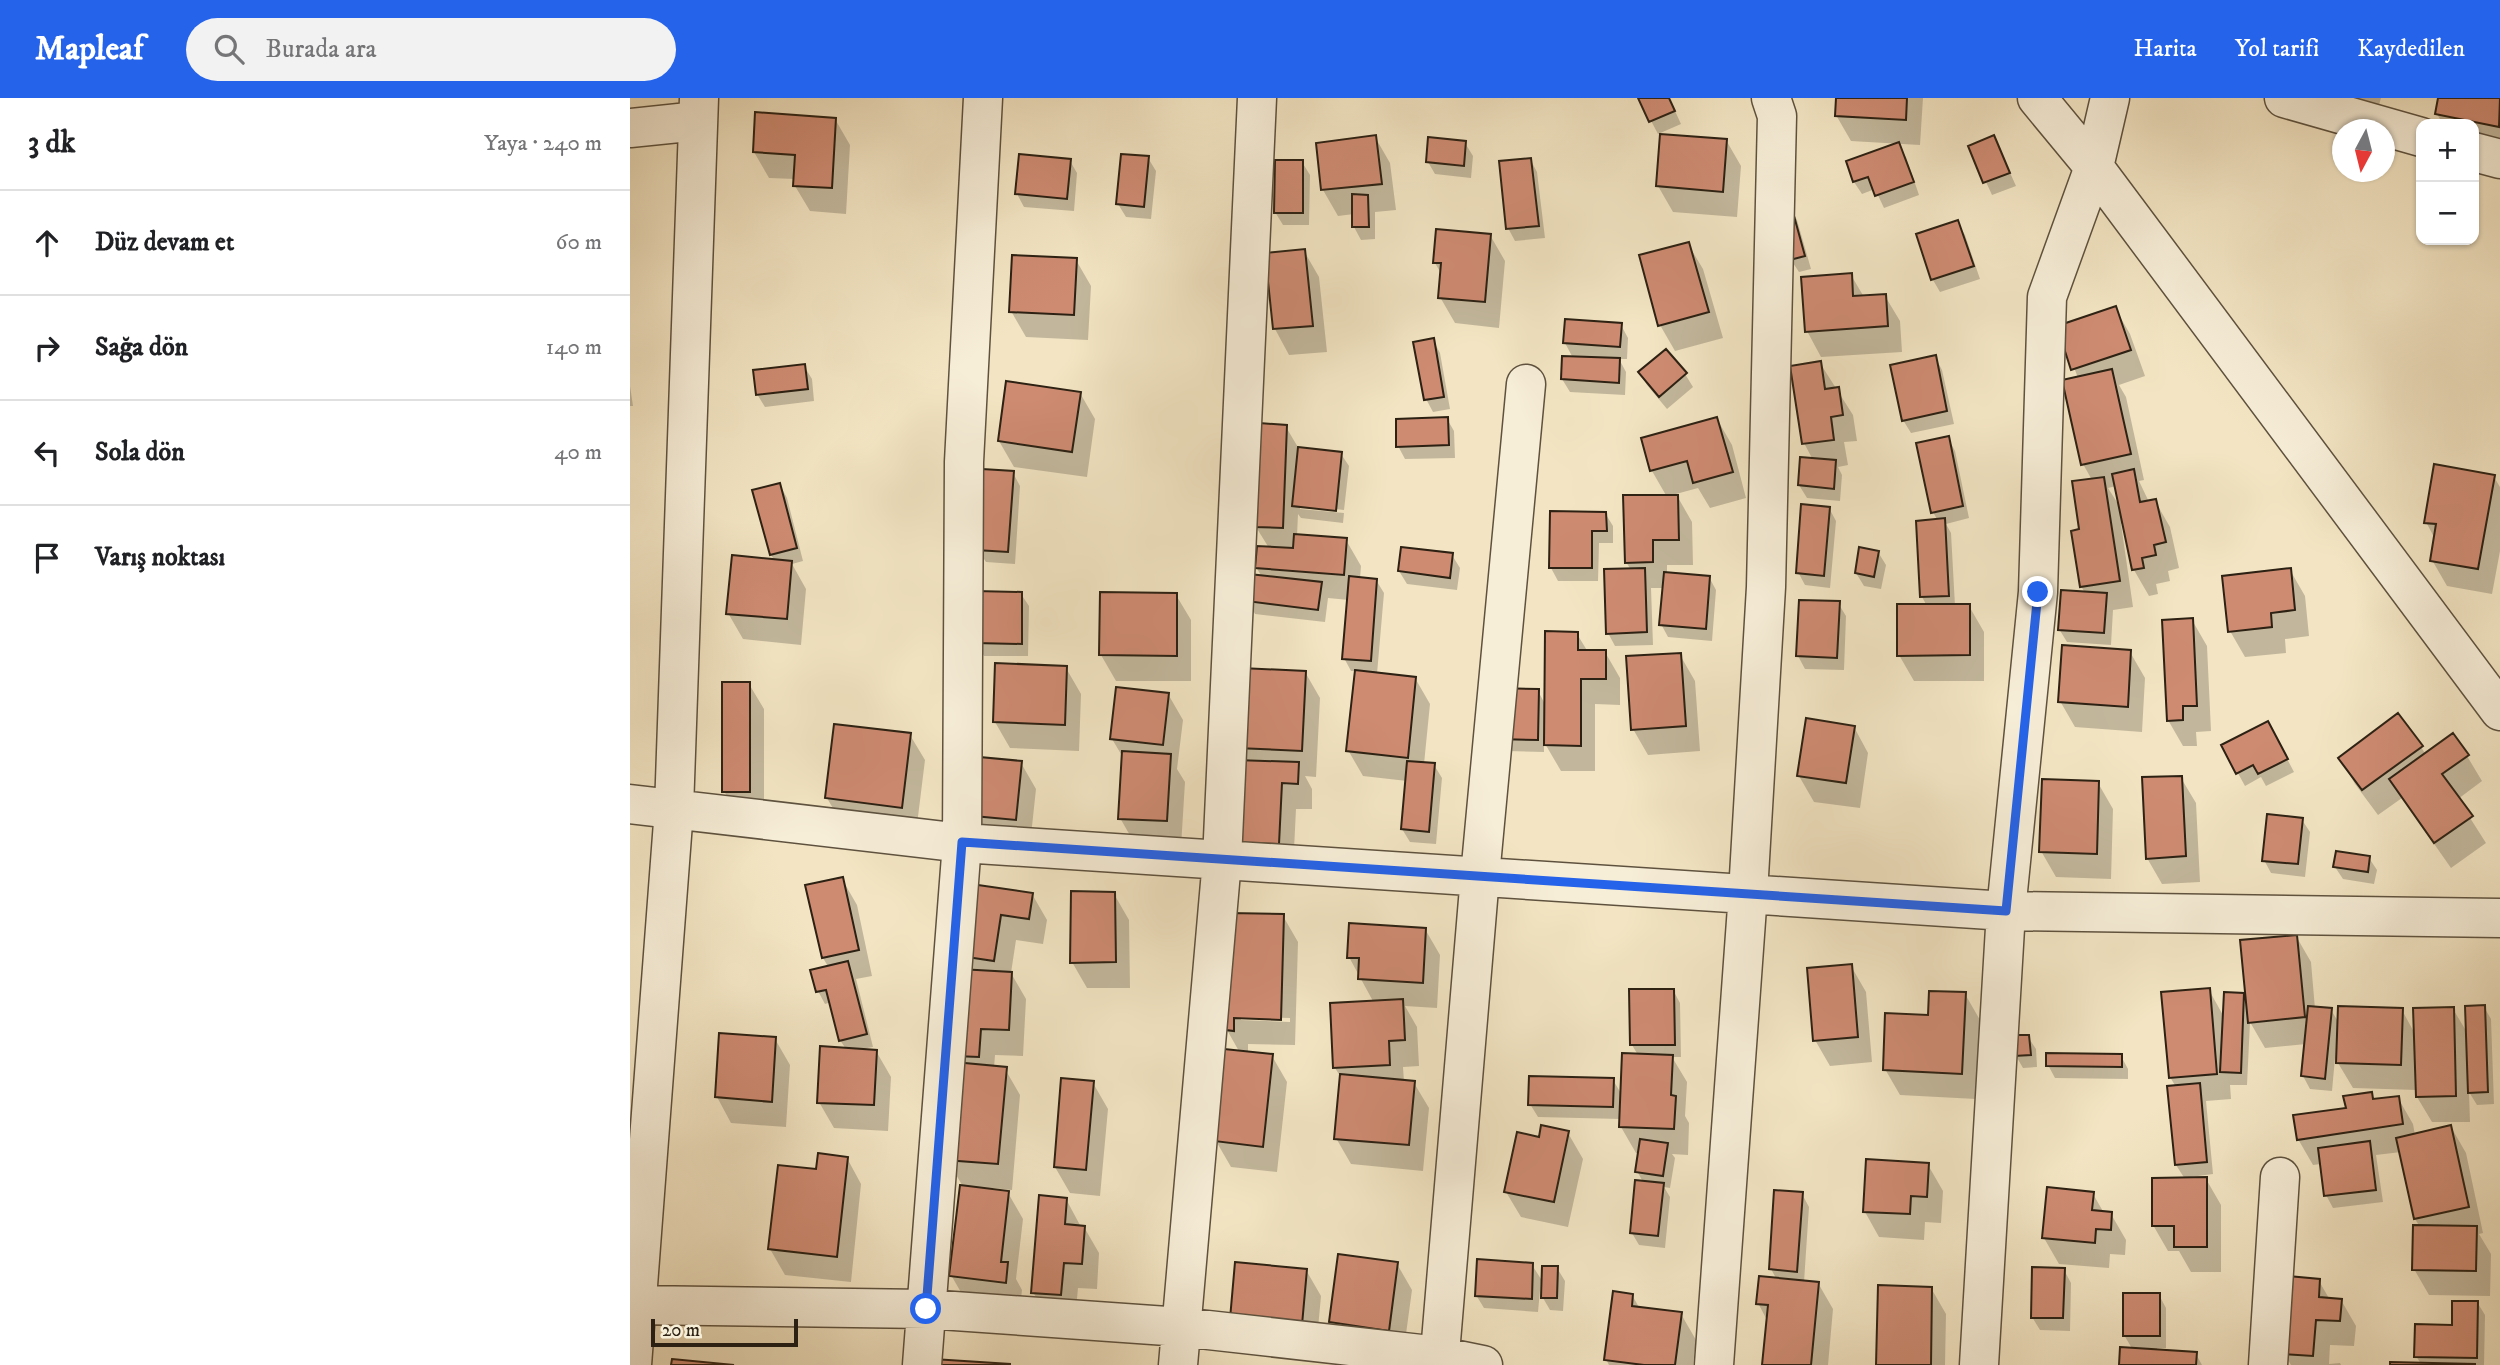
<!DOCTYPE html>
<html lang="tr">
<head>
<meta charset="utf-8">
<style>
  body { margin:0; font-family:"IM FELL DW Pica",serif; background:#f2f2f2; color:#202124 }
  .controls { position:absolute; right:21px; top:21px; display:grid; overflow:hidden; border-radius:14px; box-shadow:0 2px 5px #0004 }
  .controls button { width:63px; height:63px; display:grid; place-items:center; padding:0; border:0; border-bottom:2px solid #e0e0e0; background:#fff; color:#202124; font:35px sans-serif }
  .compass { position:absolute; left:1702px; top:21px; width:63px; height:63px; border-radius:50%; background:#fff; box-shadow:0 2px 5px #0004; rotate:187deg }
  .scale { position:absolute; left:21px; bottom:18px; width:147px; box-sizing:border-box; padding-left:7px; border:4px solid #2c2113; border-top:0; font-size:19px; line-height:24px; white-space:nowrap; color:#2c2113; -webkit-text-stroke:5px #f7eed8; paint-order:stroke }
  .stop { position:absolute; width:21px; height:21px; margin:-16px; border:5px solid #2563eb; border-radius:50%; background:#fff }
  .stop.end { background:#2563eb; border-color:#fff; box-shadow:0 2px 7px #0008 }
  .list { margin:0; padding:0; list-style:none }
  h2 { display:flex; justify-content:space-between; align-items:center; height:91px; margin:0; padding:0 28px; font-size:30px }
  h2 small { font-size:23px; font-weight:400; color:#757577 }
  .list li { display:grid; grid-template-columns:46px 1fr auto; gap:21px; align-items:center; box-sizing:border-box; height:105px; padding:0 28px; border-top:2px solid #e0e0e0 }
  .list b { display:block; font-size:26px; white-space:nowrap }
  .list em { font-size:23px; font-style:normal; color:#757577 }
  .icon { flex:none; width:38px; height:38px; fill:none; stroke:currentColor; stroke-width:2; stroke-linecap:round; stroke-linejoin:round }
  .map { position:relative; flex:none; width:1870px; height:1267px; overflow:hidden }
  header { display:flex; align-items:center; gap:42px; box-sizing:border-box; height:98px; padding:0 35px; background:#2563eb; color:#fff }
  header strong { font-size:33px }
  nav { display:flex; gap:38px; margin-inline-start:auto; font-size:24px }
  .search { width:490px; height:63px; background:#f2f2f2; display:flex; align-items:center; gap:18px; box-sizing:border-box; padding:0 24px; border-radius:38px; color:#757577; font-size:26px }
  main { display:flex }
  aside { flex:1; background:#fff }
  .map>svg:first-child { display:block }
</style>
</head>
<body>
<header>
<strong>Mapleaf</strong>
<div class="search"><svg class="icon" aria-label="search" viewBox="0 0 24 24"><circle cx="10" cy="10" r="6"/><path d="M15 15l6 6"/></svg>Burada ara</div>
<nav><a>Harita</a><a>Yol tarifi</a><a>Kaydedilen</a></nav>
</header>
<main>
<aside>
<h2>3 dk<small>Yaya · 240 m</small></h2>
<ul class="list">
<li><svg class="icon" aria-label="ahead" viewBox="0 0 24 24"><path d="M12 20V5M6 11l6-6 6 6"/></svg><div><b>Düz devam et</b></div><em>60 m</em></li>
<li><svg class="icon" aria-label="right" viewBox="0 0 24 24"><path d="M7 20v-9h11M14 6l5 5-5 5"/></svg><div><b>Sağa dön</b></div><em>140 m</em></li>
<li><svg class="icon" aria-label="left" viewBox="0 0 24 24"><path d="M17 20v-9H6M10 6l-5 5 5 5"/></svg><div><b>Sola dön</b></div><em>40 m</em></li>
<li><svg class="icon" aria-label="arrive" viewBox="0 0 24 24"><path d="M6 21V4h12l-3 4 3 4H6"/></svg><div><b>Varış noktası</b></div></li>
</ul>
</aside>
<div class="map">
<svg width="1870" height="1267" viewBox="0 0 1870 1267">
  <rect width="100%" height="100%" fill="#f3e5c3"/>
  <filter id="stains"><feTurbulence type="fractalNoise" baseFrequency=".00286" numOctaves="4"/><feColorMatrix values="0 0 0 0 .2 0 0 0 0 .09 0 0 0 0 .02 0 0 0 .5 -.17"/></filter>
  <radialGradient id="worn" r=".72"><stop offset=".6" stop-color="#630" stop-opacity="0"/><stop offset="1" stop-color="#630" stop-opacity=".3"/></radialGradient>
  <path fill="#0003" fill-rule="evenodd" d="M1009 0H1039L1051 26 1028 36Z
    M1207 0H1293L1290 47 1221 43 1206 17Z
    M1706 0H1751L1747 14Z
    M1810 0H1870V51L1844 46V26H1813L1807 16Z
    M205 21 220 47 216 116 180 113 165 88V81L139 80 124 54Z
    M745 39 760 65 766 112 745 114V141L731 142 724 129V116L708 118 693 92 688 46Z
    M1364 39 1386 88 1362 97 1340 49Z
    M1096 42 1111 68 1107 119 1043 114 1028 88Z
    M835 45 843 58 841 80 805 76 798 64Z
    M1268 47 1276 59 1289 97 1254 110 1245 91 1232 96 1224 84 1218 64Z
    M518 60 526 73 521 121 496 119 488 106Z
    M900 61 907 74 915 140 885 143 878 130Z
    M440 63 447 75 444 113 394 109 387 96Z
    M672 64 680 77 679 127H653L645 114Z
    M1160 109 1167 122 1181 171 1169 174 1161 162Z
    M1327 124 1335 137 1350 181 1310 194 1303 182 1288 137Z
    M860 137 875 163 869 230 825 225 810 199 812 177 805 165Z
    M1058 146 1073 171 1093 240 1045 253 1030 227Z
    M674 153 689 179 697 254 659 257 645 231Z
    M446 162 461 188 458 242 396 239 381 213Z
    M1221 177 1234 199 1255 198 1270 223 1272 254 1191 259 1177 233Z
    M1485 210 1500 236 1515 278 1489 287 1496 299 1514 382 1509 383 1519 404 1525 403 1540 429 1549 470 1538 473 1540 483 1526 486 1528 496 1519 498 1504 472 1494 426H1491L1503 509 1483 512 1481 547 1437 544 1429 531 1455 495 1451 488V433L1462 382 1453 366 1448 280 1429 229ZM1486 388 1490 409 1478 390Z
    M991 227 998 240 997 261H989L996 274 995 297 940 294 932 281 943 260 935 245Z
    M803 242 810 255 820 311 803 314 796 301Z
    M1305 259 1312 272 1324 326 1281 335 1273 322Z
    M1190 265 1223 317 1227 343 1214 344 1218 367 1208 369 1212 377 1210 403 1177 400 1169 387 1183 362 1174 345Z
    M174 268 182 281 184 303 135 309 127 296Z
    M1010 275 1055 276 1063 289 1037 311 1017 287Z
    M0 288 3 308H0Z
    M450 295 465 321 457 379 384 369 369 343Z
    M817 321 824 333 825 360 775 361 768 348Z
    M1087 321 1102 347 1116 400 1080 410 1068 390 1046 396 1062 424 1063 467H1037V476L1079 479 1086 492 1082 543 1038 539 1031 526 1034 490H1021L1023 547 985 548 978 535 1001 472 996 464 1037 399 1022 373 1013 341Z
    M656 329 669 351 711 356 719 368 714 412 670 407V411L714 415 713 425 671 420 668 416 667 438 716 442 731 468 730 481 746 482 754 495 747 576 785 580 800 606 794 666 804 667 812 680 806 746 780 744 772 731 777 683 733 678 718 652 727 573H721L714 560 719 502 698 500 695 524 625 516 618 503 632 479 626 469 639 450 626 429Z
    M1318 340 1325 353 1339 420 1316 426 1321 435 1325 508H1339L1354 534V583H1284L1269 557 1297 508 1292 499 1308 423 1303 414Z
    M383 375 390 388 385 466 356 464 348 452Z
    M1864 379 1870 389V453L1862 496 1817 488 1802 462 1805 441 1796 424Z
    M150 387 157 400 173 463 162 466 176 491 171 547 113 541 98 515 145 463 141 457Z
    M1199 410 1206 423 1200 490 1175 487 1168 474Z
    M975 415 983 428V445H969L968 483H928L921 470Z
    M1248 454 1256 467 1251 491 1234 488 1226 475Z
    M822 457 830 470 827 492 777 486 769 473Z
    M1660 472 1675 498 1679 538 1655 541 1656 555 1615 559 1600 533Z
    M391 496 399 508 398 558H354L346 545Z
    M546 497 561 522V583H486L471 557Z
    M1208 505 1216 518 1214 572 1175 571 1168 558Z
    M1562 522 1577 548 1581 633 1566 634 1567 648H1553L1538 622Z
    M947 536 958 554H975L990 580V607L965 606V673H931L914 644V654L876 653 869 640 908 593 916 608Z
    M1500 554 1515 580 1512 634 1445 629 1430 603Z
    M1050 557 1065 583 1070 653 1018 657 1003 631Z
    M436 570 451 596 449 653 380 650 365 624Z
    M675 574 690 600 686 679 675 678 682 691V711H666L663 772 620 770 617 664 609 650Z
    M119 586 134 611V719H109L94 693Z
    M538 596 553 622 547 671 555 684 551 749 505 746 490 720 494 661 482 641Z
    M1224 629 1238 655 1230 710 1184 704 1169 678Z
    M280 637 295 662 286 735 212 726 197 700Z
    M1645 638 1664 674 1636 688 1631 679 1615 688 1593 648Z
    M1791 649 1796 657 1837 658 1852 683 1828 701 1856 745 1821 770 1772 700 1748 717 1725 686 1710 660Z
    M341 660 391 665 406 691 400 747 349 742Z
    M1551 680 1566 705 1570 784 1532 786 1517 760Z
    M1468 685 1483 711 1481 781 1426 779 1411 753Z
    M1672 722 1680 734 1675 779 1641 775 1634 762Z
    M1739 760 1747 772 1744 786 1713 781 1705 769Z
    M212 781 227 807 242 878 226 881 243 949 232 951 246 953 261 979 258 1033 204 1030 189 1004 216 951 210 942 201 904 195 906 188 893 199 870 193 860 178 788Z
    M342 788 402 796 417 822 413 846 386 842 381 875 396 901 393 958 365 957 364 970 375 971 390 997 382 1092 363 1090 362 1093 378 1095 393 1121 386 1181 392 1192 390 1210 336 1203 321 1177 332 1087 317 1061Z
    M484 796 499 822 500 890H457L442 864Z
    M653 818 668 844 665 947 618 946V955L642 958 657 984 647 1074 601 1069 586 1043 610 955 597 932ZM611 919 660 920V924L611 922Z
    M795 831 810 857 807 910 775 908 787 929 789 968 773 969 774 984 784 985 799 1010 793 1073 721 1066 706 1040 712 981 705 970 744 905 719 859Z
    M1666 838 1681 864 1685 911 1701 912 1709 925 1772 912 1785 936 1823 911 1838 936 1854 909 1861 921 1864 1006 1847 1007 1839 994 1840 1024H1802L1787 999V992L1723 990 1705 960 1702 993 1680 991 1673 978 1676 946 1635 950 1620 924 1617 987H1600L1601 1001 1576 1003 1583 1076 1560 1079V1081H1576L1591 1107V1174H1561L1549 1153H1538L1523 1127 1555 1081 1546 1067V989L1540 979 1579 892 1594 919 1613 896 1618 904Z
    M1221 868 1236 894 1242 964 1200 968 1185 942Z
    M1043 892 1050 905 1051 959H1042L1057 984 1055 1018 1059 1025 1058 1057 1042 1056 1045 1060 1040 1090 1034 1089 1040 1099 1035 1150 1009 1147 1002 1135 1013 1084 1007 1073 1010 1055H1006L991 1029V1021L908 1019 900 1006 983 982 992 997 1008 957 1002 947Z
    M1335 896 1350 922 1346 1001 1270 997 1255 971 1300 919Z
    M1398 939 1406 951 1407 969 1393 970 1386 958Z
    M145 941 160 967 156 1029 101 1025 87 999Z
    M1491 958 1498 971V981L1425 980 1418 967Z
    M463 985 478 1011 470 1098 440 1095 425 1069Z
    M1741 996 1745 1003 1768 1000 1783 1026 1785 1037 1821 1029 1836 1055 1853 1135 1849 1136 1861 1156 1860 1198 1799 1197 1784 1171 1790 1129 1785 1121 1771 1054 1746 1057 1753 1104 1703 1110 1696 1097 1691 1066 1683 1067 1668 1041Z
    M938 1035 953 1061 938 1129 891 1119 876 1094Z
    M217 1060 231 1086 221 1184 155 1177 140 1151Z
    M1298 1067 1313 1093 1311 1125 1295 1124 1294 1142 1249 1139 1235 1114Z
    M1172 1096 1179 1109 1174 1184 1188 1185 1203 1211 1198 1267H1134L1138 1224 1128 1205 1147 1182 1141 1171Z
    M1463 1096 1474 1115 1481 1116 1496 1142 1495 1157 1480 1156 1479 1170 1429 1166 1414 1140Z
    M436 1101 451 1129H454L469 1155 467 1191 448 1190 445 1222 418 1220 403 1194Z
    M767 1166 782 1192 773 1258 715 1250 700 1224Z
    M902 1167 911 1181 908 1214 854 1210 846 1197Z
    M927 1170 935 1183 933 1213 920 1212 913 1200Z
    M676 1172 691 1198 686 1252 616 1246Z
    M1434 1172 1441 1185 1440 1233 1410 1232 1402 1219Z
    M1689 1183 1700 1202H1711L1726 1228 1724 1248 1700 1247 1699 1266 1710 1265 1711 1267H1661L1654 1255Z
    M1301 1190 1316 1216 1315 1267H1248Z
    M1002 1197 1010 1211 1051 1216 1066 1242 1063 1267H979L976 1261Z
    M1529 1197 1536 1210V1250H1527V1253L1566 1256 1572 1267H1491L1503 1252 1494 1237Z
    M1847 1204 1855 1217 1854 1267H1762L1791 1266 1786 1258 1823 1228Z"/>
  <path fill="#ce8b72" stroke="#2c2113" stroke-width="2" d="M1008 0H1039L1045 13 1019 24Z
    M1206 0H1277L1276 22 1205 18Z
    M1808 0H1870L1869 29 1805 16Z
    M125 14 206 20 202 90 163 88 165 57 123 54Z
    M1030 36 1097 41 1093 94 1026 88Z
    M746 37 752 86 691 92 686 45Z
    M1364 37 1380 75 1353 85 1338 48Z
    M798 39 836 43 834 68 796 64Z
    M1269 44 1284 84 1245 98 1238 79 1223 84 1216 63Z
    M389 56 441 61 437 101 385 96Z
    M491 56 519 58 514 109 486 106Z
    M901 60 909 128 876 131 869 63Z
    M645 62H673V115H644Z
    M722 96 738 97 739 129H722Z
    M1161 107 1175 158 1160 162Z
    M1328 122 1344 168 1301 182 1286 136Z
    M806 131 861 136 855 204 808 200 811 165H803Z
    M1059 144 1079 214 1028 228 1009 157Z
    M675 151 683 228 643 231 635 155Z
    M382 157 447 160 444 217 379 214Z
    M1222 175 1223 198 1256 196 1258 228 1175 234 1171 179Z
    M1486 208 1501 252 1441 272 1427 228Z
    M935 221 992 225 990 249 933 245Z
    M804 240 814 299 794 302 783 244Z
    M1036 251 1057 275 1029 299 1008 274Z
    M1306 257 1317 313 1272 323 1260 267Z
    M932 258 990 260 989 285 931 281Z
    M1191 263 1195 291 1209 289 1213 317 1201 319 1204 342 1172 346 1160 268Z
    M175 266 178 291 126 297 123 272Z
    M1482 271 1501 356 1451 367 1432 282Z
    M376 283 451 294 442 354 368 343Z
    M818 319 819 347 766 349V321Z
    M1087 319 1103 374 1063 385 1057 363 1020 373 1011 340Z
    M629 325 657 327 653 430 624 429Z
    M1319 338 1333 408 1301 415 1286 345Z
    M668 349 712 354 706 413 662 408Z
    M1170 359 1206 362 1204 391 1168 387Z
    M1804 366 1865 377 1848 471 1800 463 1806 426 1794 425Z
    M352 371 384 373 378 454 346 452Z
    M1504 371 1510 404 1526 401 1536 444 1524 447 1526 457 1512 460 1514 470 1502 472 1482 376Z
    M1474 379 1490 483 1450 489 1441 433 1449 431 1442 383Z
    M150 385 167 450 140 457 122 392Z
    M993 397H1048L1049 442H1023V464L995 465Z
    M1171 406 1200 409 1194 478 1166 475Z
    M920 413 976 414 977 433H962V470H919Z
    M1315 420 1319 498 1290 499 1286 423Z
    M664 436 717 440 714 477 625 470 627 448 663 450Z
    M771 449 823 455 820 480 768 473Z
    M1229 449 1249 453 1244 479 1225 475Z
    M102 457 162 463 157 521 96 516Z
    M1015 470 1017 534 976 536 974 471Z
    M1661 470 1665 512 1641 515 1642 529 1598 534 1592 478Z
    M1034 474 1080 478 1076 531 1029 527Z
    M619 476 692 484 688 512 616 503Z
    M719 478 747 481 741 563 712 561Z
    M1431 492 1477 495 1474 535 1428 532Z
    M345 493 392 494V546L345 545Z
    M470 494 547 495V558L469 557Z
    M1169 502 1210 503 1207 560 1166 558Z
    M1267 506H1340V557L1267 558Z
    M1563 520 1567 608H1553V622L1537 623 1532 522Z
    M915 533 948 534V552H976V581H951V648L914 647Z
    M1432 547 1501 552 1498 609 1428 604Z
    M1051 555 1056 628 1001 632 996 558Z
    M365 565 437 568 435 627 363 624Z
    M611 570 676 573 672 653 607 650Z
    M725 572 786 579 778 660 716 653Z
    M92 584H120V694H92Z
    M486 589 539 595 533 647 480 641Z
    M868 590 909 591 908 642 867 641Z
    M1768 615 1793 648 1732 692 1708 660Z
    M1176 620 1225 628 1216 685 1167 678Z
    M1638 623 1658 661 1628 676 1623 667 1606 676 1591 647Z
    M204 626 281 635 272 710 195 700Z
    M1823 635 1839 657 1812 676 1843 718 1804 745 1759 681Z
    M492 653 541 656 537 723 488 721Z
    M339 658 392 663 386 722 333 717Z
    M606 662 669 664 668 686 652 685 649 746 603 745Z
    M777 663 805 665 799 734 771 731Z
    M1552 678 1556 758 1516 761 1512 679Z
    M1412 681 1469 683 1467 756 1409 754Z
    M1637 716 1673 720 1668 766 1632 763Z
    M1706 753 1740 758 1738 774 1703 769Z
    M213 779 229 852 192 860 175 787Z
    M341 786 403 795 399 821 371 817 364 863 330 858Z
    M441 793 485 794 486 864 440 865Z
    M599 815 654 816 651 922 604 920V933L596 932Z
    M719 825 796 830 793 885 728 881 729 860H717Z
    M1667 837 1675 919 1618 925 1610 842Z
    M218 863 237 936 209 943 196 892 186 894 180 872Z
    M1222 866 1228 939 1183 943 1177 870Z
    M329 871 382 874 379 932 351 931 349 959 325 958Z
    M1580 890 1587 976 1539 980 1531 894Z
    M999 891H1044L1045 947H1000Z
    M1299 893 1336 894 1332 976 1253 972 1255 915 1298 917Z
    M1594 894 1614 895 1611 975 1590 974Z
    M773 901 775 942 759 943 760 967 703 970 700 905Z
    M1855 907 1858 994 1838 995 1835 908Z
    M1678 908 1702 910 1695 981 1671 978Z
    M1708 908 1773 910 1771 967 1706 965Z
    M1824 909 1826 998 1786 999 1783 910Z
    M89 935 146 939 142 1004 85 999Z
    M1383 937H1399L1401 957 1384 958Z
    M190 948 247 952 244 1007 187 1005Z
    M594 951 643 956 633 1049 584 1043Z
    M992 955 1043 957 1041 997 1046 998 1044 1031 989 1029Z
    M1416 955 1492 956V969L1416 968Z
    M324 964 377 969 368 1066 315 1062Z
    M710 976 785 983 779 1047 704 1041Z
    M899 978 984 980 983 1009 898 1007Z
    M431 980 464 983 456 1072 424 1069Z
    M1570 985 1577 1064 1545 1067 1537 988Z
    M1742 994 1743 1001 1769 998 1773 1026 1667 1042 1663 1017 1716 1010 1713 998Z
    M911 1027 939 1033 924 1104 874 1094 887 1034 909 1039Z
    M1821 1027 1839 1109 1784 1121 1766 1040Z
    M1010 1041 1038 1045 1033 1078 1005 1074Z
    M1740 1043 1746 1092 1694 1098 1688 1050Z
    M188 1055 218 1059 207 1159 138 1151 148 1067 186 1071Z
    M1236 1061 1299 1065 1297 1099 1281 1098 1280 1116 1233 1114Z
    M1577 1079V1149H1544V1128H1522V1080Z
    M1005 1082 1034 1085 1028 1138 1000 1135Z
    M330 1087 379 1093 371 1164H378L376 1185 319 1178Z
    M1417 1089 1464 1094 1462 1112 1482 1114 1481 1132 1466 1131 1465 1145 1412 1140Z
    M1144 1092 1173 1094 1167 1174 1139 1171Z
    M409 1097 437 1100 435 1126 455 1128 452 1166 434 1165 431 1197 401 1195Z
    M1783 1127 1847 1128 1846 1173 1782 1172Z
    M708 1156 768 1164 759 1233 699 1224Z
    M847 1161 903 1165 902 1201 845 1198Z
    M605 1164 677 1171 672 1227 600 1221Z
    M912 1168H928L927 1200H911Z
    M1402 1169 1435 1170 1433 1220H1401Z
    M1129 1178 1189 1184 1181 1267H1132L1138 1207 1126 1206Z
    M1658 1178 1690 1181 1689 1199 1712 1201 1710 1223 1686 1222 1683 1258 1653 1256Z
    M1248 1187 1302 1189 1301 1267H1246Z
    M983 1193 1003 1196 1002 1208 1052 1214 1045 1267H1014L974 1262Z
    M1493 1195H1530V1238H1493Z
    M1822 1203H1848L1847 1260 1784 1259 1785 1226 1822 1227Z
    M1490 1249 1567 1254 1566 1267H1489Z
    M42 1261 104 1267H41Z
    M303 1261 380 1266V1267H303Z
    M1760 1264 1846 1266 1760 1267Z"/>
  <g fill="none" stroke-linecap="round" stroke-linejoin="round">
    <defs>
      <path id="street" d="M1407 0 1464 69 1870 613
        M1654 0 1791 39
        M0 30 68 23
        M1844 54 1870 61
        M0 706 332 745 1376 813 1870 820
        M7 1207 296 1211 551 1229 809 1258 853 1267
        M2 1267 44 711 69 0
        M292 1267 332 745 334 364 353 0
        M548 1267 592 762 627 0
        M809 1267 850 778 896 286
        M1084 1267 1118 795 1136 489 1147 18 1141 0
        M1349 1267 1376 813 1408 494 1417 199 1464 69 1480 0
        M1638 1267 1650 1079"/>
    </defs>
    <use href="#street" stroke="#5e523f" stroke-width="41"/>
    <use href="#street" stroke="#f7eed8" stroke-width="38"/>
  </g>
  <g fill="none" stroke-linecap="round" stroke-linejoin="round">
    <path stroke="#2563eb" stroke-width="9" d="M296 1211 332 744 1376 813 1408 494"/>
  </g>
  <rect width="100%" height="100%" filter="url(#stains)"/>
  <rect width="100%" height="100%" fill="url(#worn)"/>
</svg>
<div class="controls">
<button>+</button>
<button>−</button>
</div>
<svg class="compass" viewBox="-18 -18 36 36"><path d="M0-13l5 13h-10z" fill="#e53935"/><path d="M0 13l5-13h-10z" fill="#757577"/></svg>
<div class="scale">20 m</div>
<div class="stop" style="left:296px;top:1211px"></div>
<div class="stop end" style="left:1408px;top:494px"></div>
</div>
</main>
</body>
</html>
